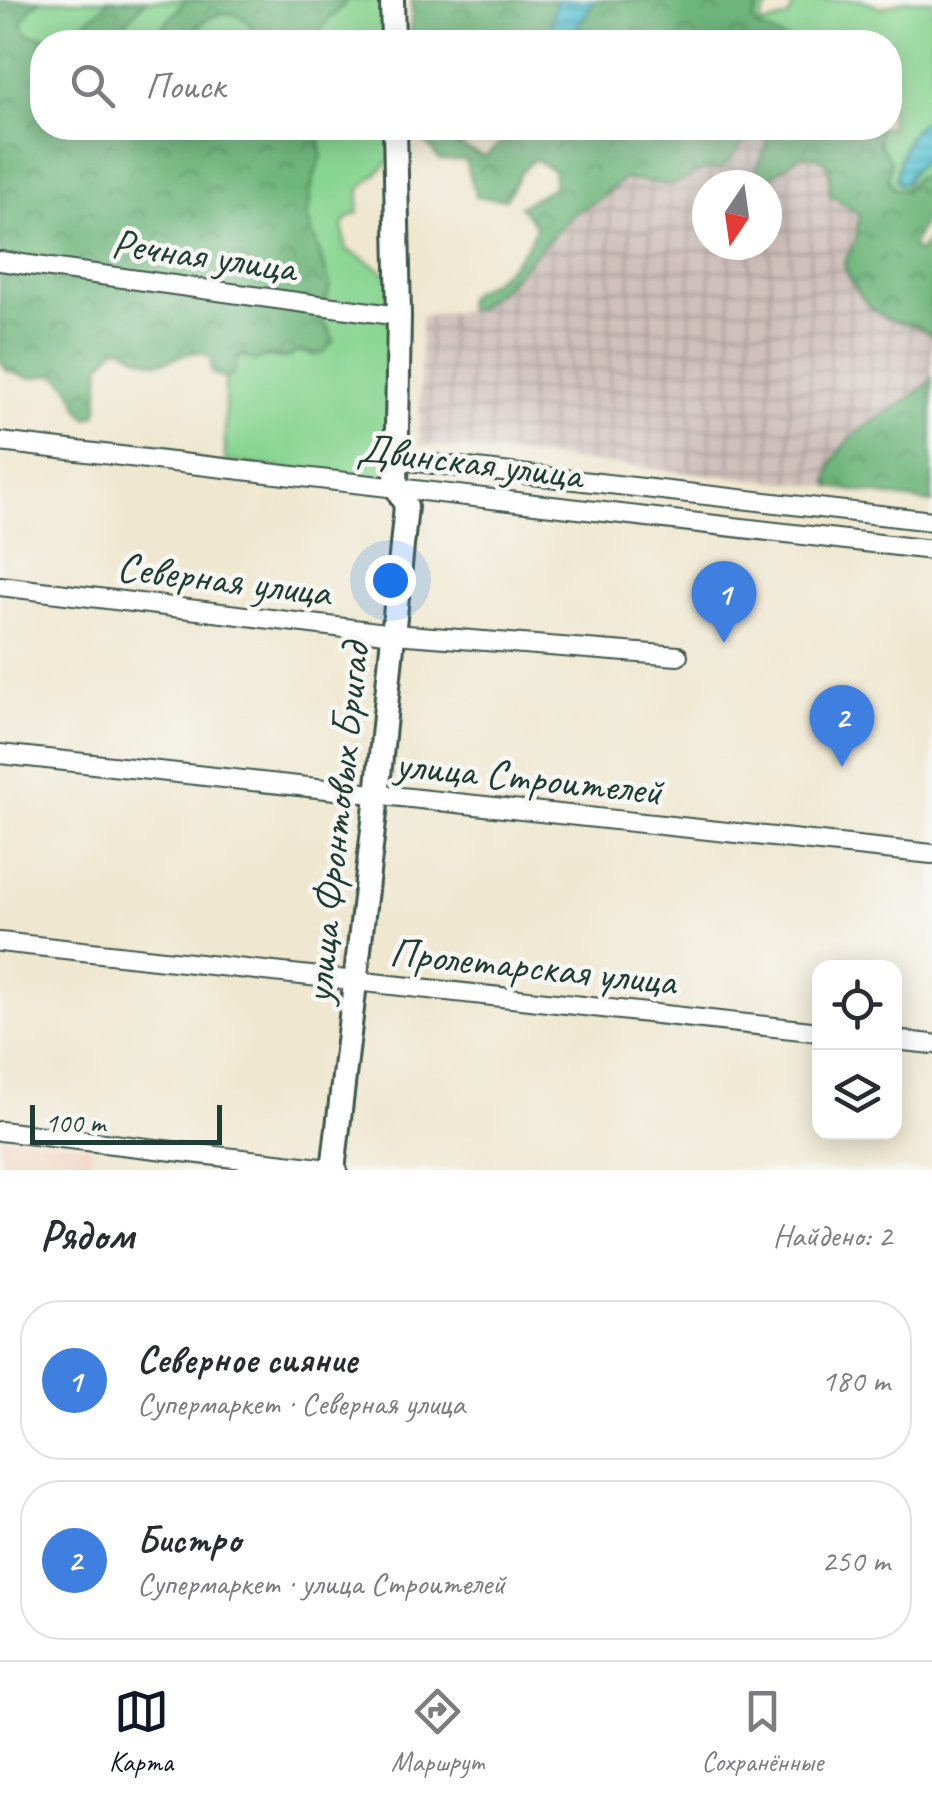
<!DOCTYPE html>
<html lang="ru">
<head>
<meta charset="utf-8">
<style>
  body { margin:0; font-family:Caveat,sans-serif; background:#f2f2f3; color:#2b2b33 }
  .controls { position:absolute; right:30px; bottom:30px; display:grid; overflow:hidden; border-radius:20px; box-shadow:0 5px 25px #0003 }
  .controls button { width:90px; height:90px; display:grid; place-items:center; padding:0; border:0; border-bottom:2px solid #e1e1e2; background:#fff; color:#2b2b33; font:50px sans-serif }
  .compass { position:absolute; left:692px; top:170px; width:90px; height:90px; border-radius:50%; background:#fff; box-shadow:0 5px 25px #0003; rotate:193deg }
  .scale { position:absolute; left:30px; bottom:25px; width:192px; box-sizing:border-box; padding-left:10px; border:5px solid #1f3d34; border-top:0; font-size:28px; line-height:35px; white-space:nowrap; color:#1f3d34; -webkit-text-stroke:8px #f6f6f2; paint-order:stroke }
  .you { position:absolute; left:390px; top:580px; width:35px; height:35px; margin:-25px; border:8px solid #fff; border-radius:50%; background:#1a73e8; box-shadow:0 0 0 15px #1a73e833 }
  .badge { display:grid; place-items:center; width:65px; height:65px; border-radius:50%; background:#111827; color:#fff; font-size:32px; font-weight:700 }
  .pin { position:absolute; translate:-50% -82px; filter:drop-shadow(0 2px 5px #0008) }
  .pin::after { content:''; position:absolute; top:52px; width:35px; height:30px; background:inherit; clip-path:polygon(0 0,100% 0,50% 100%) }
  .list { margin:0; padding:0; list-style:none }
  h2 { display:flex; justify-content:space-between; align-items:center; height:130px; margin:0; padding:0 40px; font-size:42px }
  h2 small { font-size:32px; font-weight:400; color:#7c7c81 }
  .list li { display:grid; grid-template-columns:65px 1fr auto; gap:30px; align-items:center; box-sizing:border-box; height:160px; margin:0 20px 20px; padding:0 20px; border:2px solid #e1e1e2; border-radius:40px }
  .list b { display:block; font-size:38px; white-space:nowrap }
  .list p { margin:0; font-size:32px; white-space:nowrap; color:#7c7c81 }
  .list em { font-size:32px; font-style:normal; color:#7c7c81 }
  .icon { flex:none; width:55px; height:55px; fill:none; stroke:currentColor; stroke-width:2; stroke-linecap:round; stroke-linejoin:round }
  .map { position:relative; flex:none; width:932px; height:1170px; overflow:hidden }
  .search { position:absolute; background:#fff; box-shadow:0 5px 25px #0003; left:30px; right:30px; top:30px; height:110px; display:flex; align-items:center; gap:25px; box-sizing:border-box; padding:0 35px; border-radius:40px; color:#7c7c81; font-size:38px }
  .sheet { height:490px; background:#fff }
  nav { display:flex; justify-content:space-around; align-items:center; box-sizing:border-box; height:140px; border-top:2px solid #e1e1e2; background:#fff; font-size:28px; color:#7c7c81 }
  nav a { display:grid; justify-items:center; gap:5px }
  nav .on { color:#111827 }
  .map>svg:first-child { display:block }
</style>
</head>
<body>
<div class="map">
<svg width="932" height="1170" viewBox="0 0 932 1170">
  <defs>
    <pattern id="industrial-grid" width="8" height="8" patternUnits="userSpaceOnUse" patternTransform="scale(2.5)"><rect width="8" height="8" fill="#d0c0bc"/><path d="M0 4h8M4 0v8" fill="none" stroke="#a89d9a"/></pattern>
    <pattern id="forest-crowns" width="20" height="18" patternUnits="userSpaceOnUse" patternTransform="scale(2.5)"><rect width="20" height="18" fill="#6eb67c"/><path d="M2 6a3 3 0 1 1 6 0M12 15a3 3 0 1 1 6 0" fill="none" stroke="#5a9566"/></pattern>
    <pattern id="water-rules" width="6" height="5" patternUnits="userSpaceOnUse" patternTransform="scale(2.5)"><rect width="6" height="5" fill="#59c4d4"/><path d="M0 2.5h6" fill="none" stroke="#49a0ad"/></pattern>
  </defs>
  <rect width="100%" height="100%" fill="#f6f6f2"/>
  <filter id="ink" filterUnits="userSpaceOnUse"><feTurbulence type="fractalNoise" baseFrequency=".01" numOctaves="2"/><feDisplacementMap in="SourceGraphic" scale="20" xChannelSelector="R" yChannelSelector="G"/><feConvolveMatrix kernelMatrix="1 2 1 2 8 2 1 2 1" color-interpolation-filters="sRGB"/></filter>
  <filter id="wash" filterUnits="userSpaceOnUse"><feTurbulence type="fractalNoise" baseFrequency=".0048" numOctaves="4" result="noise"/><feDisplacementMap in="SourceGraphic" scale="40" xChannelSelector="R" yChannelSelector="G"/><feGaussianBlur stdDeviation="2.25" result="paint"/><feColorMatrix in="noise" values="0 0 0 0 0 0 0 0 0 0 0 0 0 0 0 0 0 1.4 0 .05"/><feComposite in="paint" operator="in"/></filter>
  <g filter="url(#wash)">
    <rect width="100%" height="100%" fill="#efe7cf"/>
    <path fill="#f4d3c0" d="M0 1135 92 1145 91 1170H0Z"/>
    <path fill="url(#industrial-grid)" fill-rule="evenodd" d="M757 131 768 141 756 169 758 181 765 182 800 156 820 158 826 162 830 169 829 188 834 200 859 214 858 234 844 263 852 282 881 315 925 329 932 337V379L910 401 876 420 839 452 828 480 830 487 420 444 421 316 476 309 510 281 539 246 573 214 602 198 624 179 673 185 706 169H720L737 153 747 137ZM707 185H767V245H707Z"/>
    <path fill="#89d592" stroke="#548963" stroke-width="2.5" d="M42 0H109C86 24 59 46 25 33L22 24 30 8Z
      M146 0H186L150 42H108Z
      M343 0H387L390 42H314L325 23 344 4Z
      M764 0H772L761 19V26L789 17 795 0H863L881 8 906 0H932V120C907 123 897 160 897 182L907 181 912 171 932 151V174L916 178 903 191 893 188 888 178 891 161C882 150 876 143 879 128H890V42C857 42 770 52 753 20Z
      M227 10 242 15 252 27 244 41 186 42 204 20Z
      M318 128H395L392 159 360 189 358 213 349 217 343 225 346 250C365 259 380 267 395 282V469L382 481 225 461V379L230 377 238 357 285 358 298 351 316 356 331 331 322 321 326 271 307 217 313 180 322 155Z"/>
    <path fill="url(#forest-crowns)" stroke="#467a58" stroke-width="2.5" d="M0 0H42L30 8 22 24 26 33C59 46 86 24 109 0H146L108 42H42V128H318L322 155 313 180 307 217 330 284 322 321 334 340 322 354 298 351 290 357 269 355 255 361 242 354 238 357 233 374 225 379 212 373 210 357C180 339 172 384 123 347L115 348 101 365 98 408 96 415 88 418C72 405 79 389 55 374L30 378 7 371 0 360Z
      M186 0H343L344 4 325 23 314 42H241L250 35 252 27C233 0 198 18 186 42H150Z
      M412 0H556L555 4 582 20 595 0H764L753 20 758 28 792 42H410Z
      M414 128H493L459 146 485 157 516 128H879L878 143 891 161 888 178 893 188 903 191 916 178 932 174 927 217 915 239 913 249 918 252 932 237V337C920 323 905 326 888 319 869 312 848 282 844 263L856 240 859 214 830 195C828 170 835 154 800 156L764 182H758L756 169 768 141 757 131C741 139 736 159 720 169H706L673 185 624 179 602 198 573 214 503 288 476 309 467 310 465 301C470 290 480 289 490 282 510 268 529 249 536 226L520 206 553 187 554 171 534 159 520 173 506 199 476 197 465 160H440Z
      M932 379V503L830 487 828 481C830 473 831 464 835 458 854 423 905 409 932 379Z"/>
    <path fill="url(#water-rules)" stroke="#3c8084" stroke-width="2.5" d="M556 0H595L577 27 560 36 550 33Z
      M928 119 932 120V151L912 171 904 185H900L896 178C900 157 907 128 928 119Z"/>
  </g>
  <g filter="url(#ink)">
    <g fill="none" stroke-linecap="round" stroke-linejoin="round">
      <defs>
        <path id="minor" d="M0 261 399 316
          M0 442 932 550
          M399 460 932 521
          M0 586 394 634 678 656
          M0 754 932 854
          M0 942 820 1032
          M894 1040 932 1044
          M0 1131 338 1170"/>
        <path id="major" d="M392 0 393 42
          M333 1170 377 796 406 506 396 485 399 316 395 128"/>
      </defs>
      <use href="#minor" stroke="#3e564b" stroke-width="22"/>
      <use href="#major" stroke="#3e564b" stroke-width="28"/>
      <use href="#minor" stroke="#fff" stroke-width="18"/>
      <use href="#major" stroke="#fff" stroke-width="22"/>
    </g>
  </g>
  <g text-anchor="middle" stroke-width="9" stroke-linejoin="round" paint-order="stroke">
    <g font-size="42" fill="#1f3d34" stroke="#f6f6f2">
      <text transform="translate(204 254) rotate(8)" y="15">Речная улица</text>
      <text transform="translate(470 460) rotate(7)" y="15">Двинская улица</text>
      <text transform="translate(224 578) rotate(7)" y="15">Северная улица</text>
      <text transform="translate(529 776) rotate(6)" y="15">улица Строителей</text>
      <text transform="translate(335 823) rotate(-84)" y="15">улица Фронтовых Бригад</text>
      <text transform="translate(533 965) rotate(6)" y="15">Пролетарская улица</text>
    </g>
  </g>
</svg>
<div class="controls">
<button><svg class="icon" aria-label="locate" viewBox="0 0 24 24"><circle cx="12" cy="12" r="6"/><path d="M12 2v4M12 18v4M2 12h4M18 12h4"/></svg></button>
<button><svg class="icon" aria-label="layers" viewBox="0 0 24 24"><path d="M12 4l9 5-9 5-9-5zM3 14l9 5 9-5"/></svg></button>
</div>
<svg class="compass" viewBox="-18 -18 36 36"><path d="M0-13l5 13h-10z" fill="#e53935"/><path d="M0 13l5-13h-10z" fill="#7c7c81"/></svg>
<div class="scale">100 m</div>
<div class="you"></div>
<div class="pin badge" style="left:724px;top:643px;background:#3f7fe0">1</div>
<div class="pin badge" style="left:842px;top:767px;background:#3f7fe0">2</div>
<div class="search"><svg class="icon" aria-label="search" viewBox="0 0 24 24"><circle cx="10" cy="10" r="6"/><path d="M15 15l6 6"/></svg>Поиск</div>
</div>
<section class="sheet">
<h2>Рядом<small>Найдено: 2</small></h2>
<ul class="list">
<li><span class="badge" style="background:#3f7fe0">1</span><div><b>Северное сияние</b><p>Супермаркет · Северная улица</p></div><em>180 m</em></li>
<li><span class="badge" style="background:#3f7fe0">2</span><div><b>Бистро</b><p>Супермаркет · улица Строителей</p></div><em>250 m</em></li>
</ul>
</section>
<nav>
<a class="on"><svg class="icon" aria-label="map" viewBox="0 0 24 24"><path d="M3 6l6-2 6 2 6-2v14l-6 2-6-2-6 2zM9 4v14M15 6v14"/></svg>Карта</a>
<a><svg class="icon" aria-label="directions" viewBox="0 0 24 24"><path d="M12 3l9 9-9 9-9-9zM9 14v-3h6M13 9l2 2-2 2"/></svg>Маршрут</a>
<a><svg class="icon" aria-label="saved" viewBox="0 0 24 24"><path d="M7 4h10v16l-5-4-5 4z"/></svg>Сохранённые</a>
</nav>
</body>
</html>
